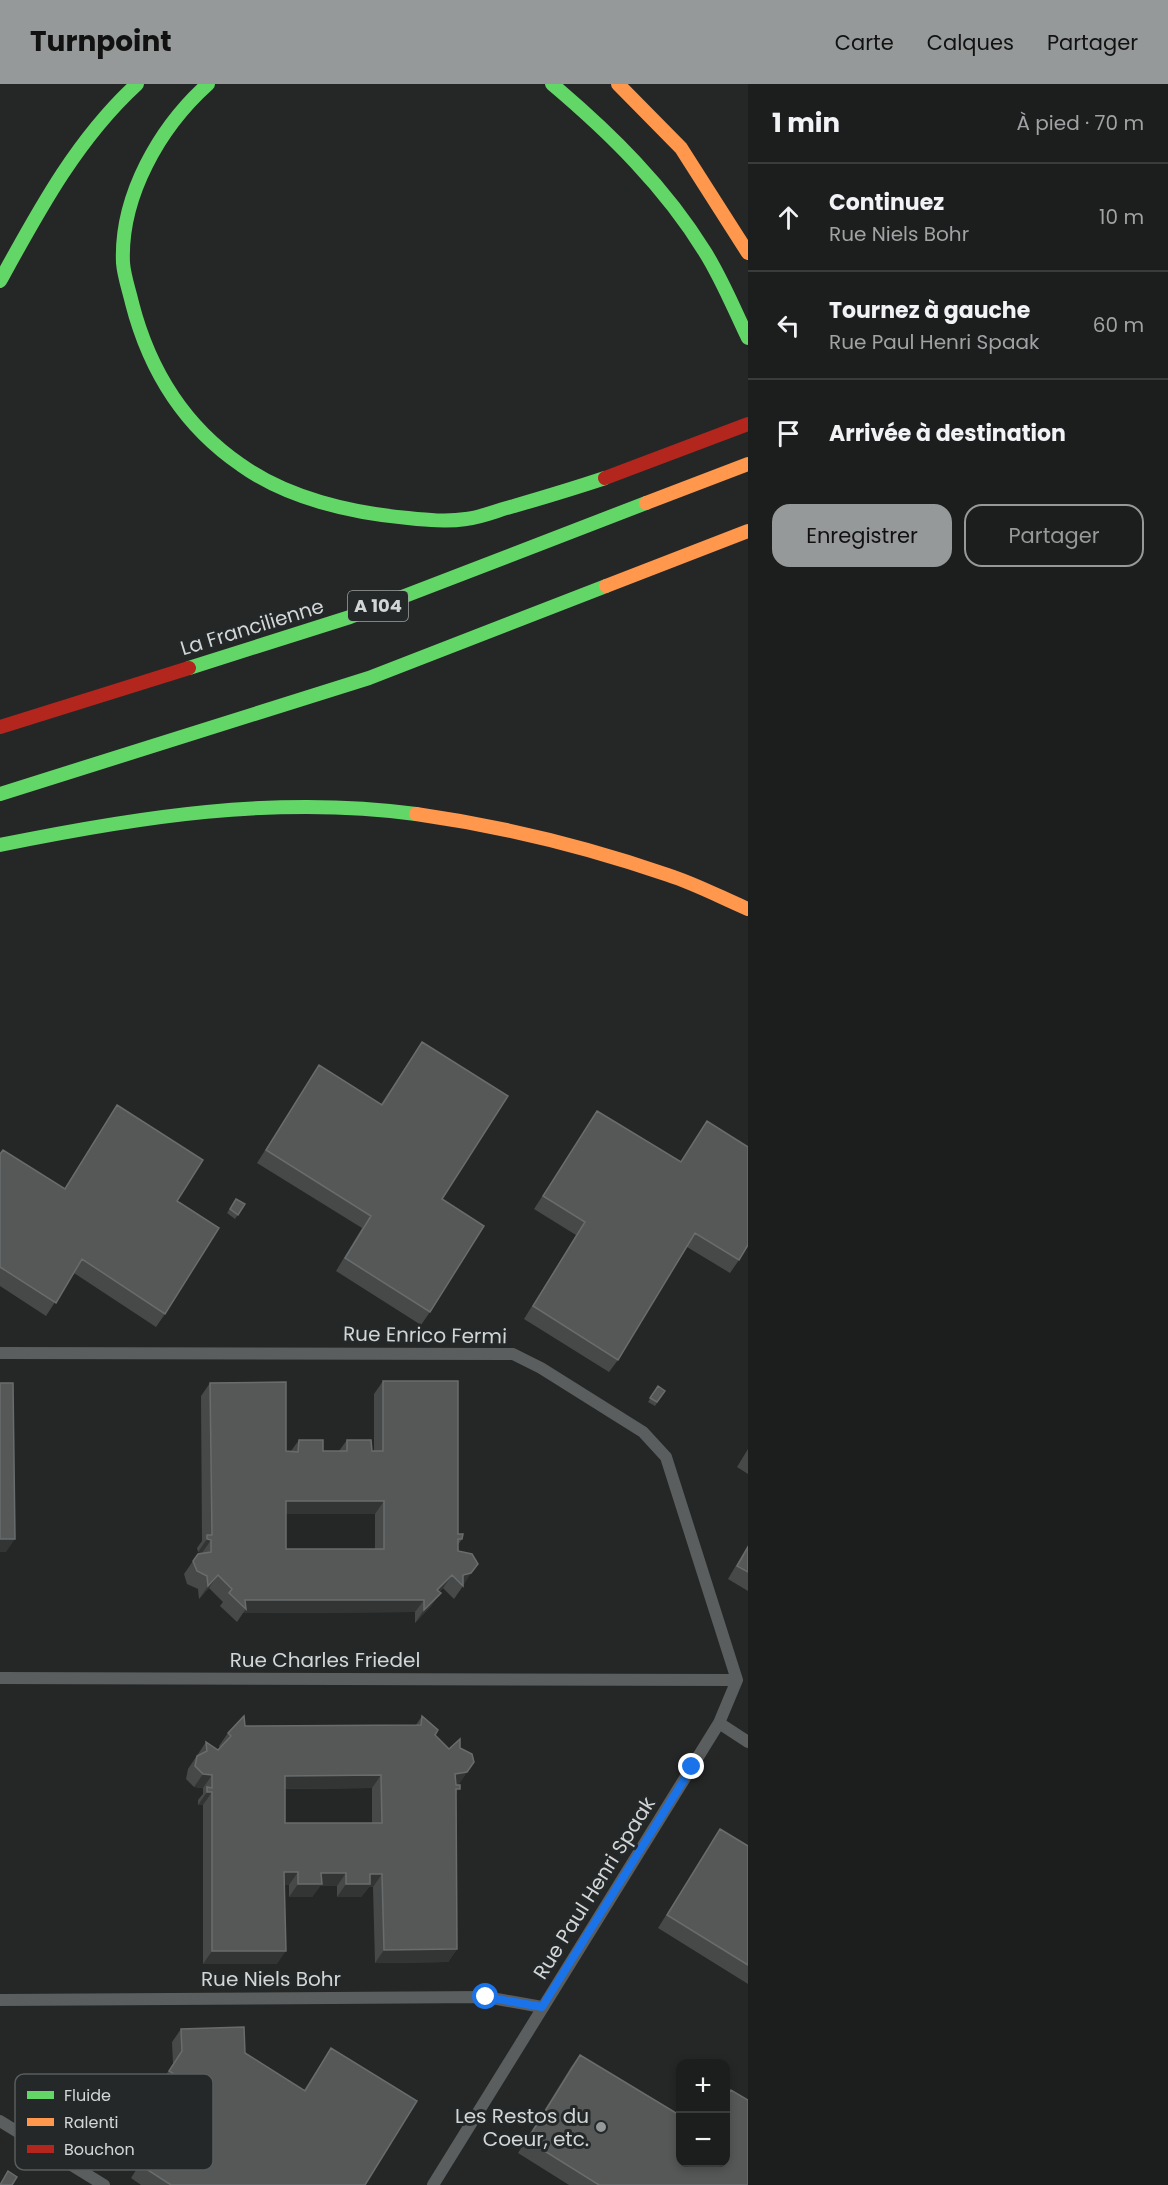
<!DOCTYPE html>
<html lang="fr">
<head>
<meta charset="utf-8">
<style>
  body { margin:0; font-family:Poppins,sans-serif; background:#252626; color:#f1f3f6 }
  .controls { position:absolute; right:18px; bottom:18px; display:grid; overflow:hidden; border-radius:12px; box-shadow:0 3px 9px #0003 }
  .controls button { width:54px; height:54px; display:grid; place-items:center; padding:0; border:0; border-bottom:2px solid #3a3b3b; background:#1c1d1d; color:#f1f3f6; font:30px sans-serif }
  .stop { position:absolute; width:18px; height:18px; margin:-14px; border:4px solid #1a73e8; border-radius:50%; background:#fff }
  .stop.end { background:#1a73e8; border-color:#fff; box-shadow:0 2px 6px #0008 }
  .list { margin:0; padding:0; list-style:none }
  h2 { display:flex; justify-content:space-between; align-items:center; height:78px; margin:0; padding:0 24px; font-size:26px }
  h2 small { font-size:20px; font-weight:400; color:#a0a2a4 }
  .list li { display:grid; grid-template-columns:39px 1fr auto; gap:18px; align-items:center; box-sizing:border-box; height:108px; padding:0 24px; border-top:2px solid #3a3b3b }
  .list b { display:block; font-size:22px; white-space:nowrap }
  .list p { margin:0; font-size:20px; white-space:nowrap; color:#a0a2a4 }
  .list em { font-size:20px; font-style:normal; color:#a0a2a4 }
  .actions { display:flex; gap:12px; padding:18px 24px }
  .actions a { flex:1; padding:14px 0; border:2px solid #969999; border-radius:18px; text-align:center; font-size:21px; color:#969999 }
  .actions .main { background:#969999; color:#111 }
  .icon { flex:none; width:33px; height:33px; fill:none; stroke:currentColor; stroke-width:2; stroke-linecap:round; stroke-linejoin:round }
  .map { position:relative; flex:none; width:748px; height:2101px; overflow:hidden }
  header { display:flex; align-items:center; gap:36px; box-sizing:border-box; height:84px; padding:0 30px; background:#969999; color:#111 }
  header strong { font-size:28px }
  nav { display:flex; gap:33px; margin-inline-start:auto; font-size:21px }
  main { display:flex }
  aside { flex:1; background:#1c1d1d }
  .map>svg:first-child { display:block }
</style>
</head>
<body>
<header>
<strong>Turnpoint</strong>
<nav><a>Carte</a><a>Calques</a><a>Partager</a></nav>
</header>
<main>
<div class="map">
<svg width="748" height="2101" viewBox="0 0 748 2101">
  <rect width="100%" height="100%" fill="#252727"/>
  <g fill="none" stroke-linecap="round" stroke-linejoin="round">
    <path stroke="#5a5e5f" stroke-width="12" d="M0 1269 513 1270 541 1284 643 1348 666 1373 737 1596 719 1639 433 2101
      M0 1594 737 1596
      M719 1639 748 1658
      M0 1916 486 1913 542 1923
      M0 2037 104 2101"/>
    <path stroke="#63d668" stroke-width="14" d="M208 0C160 43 120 112 123 179 124 192 129 206 132 219 149 285 184 342 241 381 287 414 351 429 408 434 427 436 447 438 466 435 483 433 498 426 514 422 545 413 575 404 605 394
      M552 0C610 49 665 103 705 168 722 195 734 225 748 254
      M0 197C39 126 77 55 137 0
      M189 584 350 533 646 419
      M0 710 369 594 606 502
      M0 761C137 733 276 711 416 730"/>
    <path stroke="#ff974d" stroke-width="14" d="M618 0 681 64 748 169
      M646 419 748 380
      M606 502 748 447
      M416 730C501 742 587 763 668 791 696 800 722 814 748 825"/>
    <path stroke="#b3261e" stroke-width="14" d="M605 394 748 340
      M0 643 189 584"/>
  </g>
  <path fill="#474949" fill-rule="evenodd" d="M422 958 442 1115 430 1228 421 1241 336 1187 362 1144 257 1079 319 981 381 1020Z
    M117 1021 177 1117 165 1230 156 1243 74 1189 46 1232 0 1202V1070L64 1105Z
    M597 1027 680 1078 707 1037 739 1176 730 1189 687 1163 618 1276 609 1288 524 1235 576 1151 534 1125Z
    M236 1115 245 1120 235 1135 227 1129Z
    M383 1297 458 1450 462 1455 458 1461 463 1502 454 1515 443 1504 439 1508 431 1522 415 1539V1528L243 1529 237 1538 220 1522 223 1518 209 1504 199 1515 198 1505 187 1500 184 1490 193 1477 202 1470V1469L198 1468 197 1464 202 1457 201 1312 210 1299 286 1367H291L299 1356 323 1367H339L347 1356 372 1367H374V1310ZM286 1430H375V1465H286Z
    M658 1302 665 1307 655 1322 648 1318Z
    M748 1365V1390L737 1383Z
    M748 1461V1507L728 1495Z
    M422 1632 435 1651 449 1665 460 1664 474 1678 458 1701 456 1712 457 1865 448 1878 375 1879 373 1803H369L361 1813H337V1802H320L312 1813H289V1801H285L277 1880H203V1721H198V1716L203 1710V1704L194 1703 186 1695 188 1685 206 1658 218 1666 220 1664 219 1662 228 1649 245 1642 416 1641ZM372 1704V1739H285V1705Z
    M720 1745 748 1762V1900L658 1844Z
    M181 1945 245 1969 304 2006 331 1964 365 2101H141L131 2094 181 2013 160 2000 173 1980 172 1958Z
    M580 1971 726 2079V2014L731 2006 748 2101H569L518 2069 571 1983Z"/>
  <path fill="#333535" d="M286 1417H384L375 1430H277Z
    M0 1455H15L6 1468H0Z
    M207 1455 211 1456 202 1469 198 1468Z
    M471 1489 463 1502V1491Z
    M218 1491 209 1504 199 1515 208 1502Z
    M452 1491 443 1504 428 1519 437 1506Z
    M441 1509 431 1522 415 1539 424 1526Z
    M245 1516H424L415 1528 243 1529 246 1525Z
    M474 1678 458 1701 446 1702 455 1690Z
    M203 1690 212 1691 203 1704 194 1703Z
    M381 1691 372 1704 275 1705 285 1692Z
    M207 1708H212L203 1721H198Z
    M284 1788H298L289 1801H275Z
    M321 1789H346L337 1802H320L312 1813H289L298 1800Z
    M370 1790H382L373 1803H369L361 1813H337L346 1800Z
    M457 1865 448 1878 375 1879 384 1866Z
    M212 1867H286L277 1880H203Z"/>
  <path fill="#565858" stroke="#696c6c" stroke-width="1.5" fill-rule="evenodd" d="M422 958 508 1012 442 1115 484 1142 430 1228 345 1174 371 1132 266 1066 319 981 382 1021Z
    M117 1021 203 1076 177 1117 219 1144 165 1230 82 1175 56 1219 0 1183V1070L3 1066 65 1105Z
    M597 1027 681 1078 707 1037 748 1063V1161L739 1176 695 1149 618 1276 533 1222 585 1138 543 1112Z
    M236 1115 245 1120 238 1131 230 1125Z
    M383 1297H458V1450H463L462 1455H458V1467L472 1470 478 1480 471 1489 463 1491V1502L452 1491 437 1506 441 1509 424 1526V1516H245L246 1525 229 1509 232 1505 218 1491 208 1502 207 1492 197 1487 193 1477 198 1470 211 1468V1456L207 1455V1451H212L210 1299 286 1298V1367L298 1368 299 1356H323V1367H347V1356H371L372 1367H383ZM286 1417H384V1465H286Z
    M0 1299H13L15 1455H0Z
    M658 1302 665 1307 657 1318 650 1314Z
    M748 1463V1488L737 1482Z
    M244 1632 245 1642 421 1641 422 1632 438 1646 435 1651 449 1665 460 1655V1664L472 1670 474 1678 467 1688 455 1690 456 1701H460V1705H456L457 1865 384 1866 382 1790H370V1800H346V1789H321L322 1800H298V1788H284L286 1867H212V1708H207V1703L212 1704V1691L203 1690 195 1682 197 1672 207 1667 206 1658 218 1666 231 1652 228 1649ZM381 1691 382 1739H285V1692Z
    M720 1745 748 1762V1881L667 1831Z
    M244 1943 245 1969 305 2007 331 1964 417 2017 365 2101H171L140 2081 191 2000 169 1987 182 1967 181 1945Z
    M580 1971 681 2032V2079H726V2015L731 2006 748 2016V2101H599L527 2056Z
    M8 2087 17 2093 12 2101H0Z"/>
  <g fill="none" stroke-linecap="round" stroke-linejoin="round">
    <path stroke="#1a73e8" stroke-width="8" d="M486 1913 542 1923 692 1683"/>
  </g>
  <circle fill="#969999" stroke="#242828" stroke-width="2" cx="601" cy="2043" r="6"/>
  <g text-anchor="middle" stroke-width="6" stroke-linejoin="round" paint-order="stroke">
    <rect fill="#242828" stroke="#9ea2a2" stroke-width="1.5" x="348" y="507" width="60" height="30" rx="4.5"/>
    <g font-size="18" font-weight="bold" fill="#d3d6d6">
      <text x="378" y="528">A 104</text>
    </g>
    <g font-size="20" fill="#d3d6d6" stroke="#242828">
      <text transform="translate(252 543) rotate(-17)" y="7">La Francilienne</text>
      <text transform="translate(425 1251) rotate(1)" y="7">Rue Enrico Fermi</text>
      <text x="325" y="1583">Rue Charles Friedel</text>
      <text transform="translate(594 1804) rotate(-58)" y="7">Rue Paul Henri Spaak</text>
      <text x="271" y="1902">Rue Niels Bohr</text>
    </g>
    <g font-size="20" fill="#d3d6d6" stroke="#242828" text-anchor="end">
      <text x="589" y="2039">Les Restos du<tspan x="589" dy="23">Coeur, etc.</tspan></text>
    </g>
  </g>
  <rect x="15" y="1990" width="198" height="96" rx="9" fill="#242828" stroke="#595c5c" stroke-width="1.5"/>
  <rect x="27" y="2007" width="27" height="8" fill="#63d668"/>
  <rect x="27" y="2034" width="27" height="8" fill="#ff974d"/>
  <rect x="27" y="2061" width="27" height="8" fill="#b3261e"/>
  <g font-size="16" fill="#d3d6d6">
    <text x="64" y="2017">Fluide</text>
    <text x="64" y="2044">Ralenti</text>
    <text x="64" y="2071">Bouchon</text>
  </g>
</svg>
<div class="controls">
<button>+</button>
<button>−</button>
</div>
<div class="stop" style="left:486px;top:1913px"></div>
<div class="stop end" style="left:692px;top:1683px"></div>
</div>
<aside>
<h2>1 min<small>À pied · 70 m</small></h2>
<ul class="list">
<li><svg class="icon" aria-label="ahead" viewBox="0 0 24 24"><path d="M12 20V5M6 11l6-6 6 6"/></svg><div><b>Continuez</b><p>Rue Niels Bohr</p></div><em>10 m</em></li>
<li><svg class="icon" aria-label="left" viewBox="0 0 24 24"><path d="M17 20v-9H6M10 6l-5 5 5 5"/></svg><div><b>Tournez à gauche</b><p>Rue Paul Henri Spaak</p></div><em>60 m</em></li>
<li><svg class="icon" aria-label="arrive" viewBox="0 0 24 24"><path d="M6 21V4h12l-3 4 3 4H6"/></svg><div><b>Arrivée à destination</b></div></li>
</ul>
<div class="actions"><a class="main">Enregistrer</a><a>Partager</a></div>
</aside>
</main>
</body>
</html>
